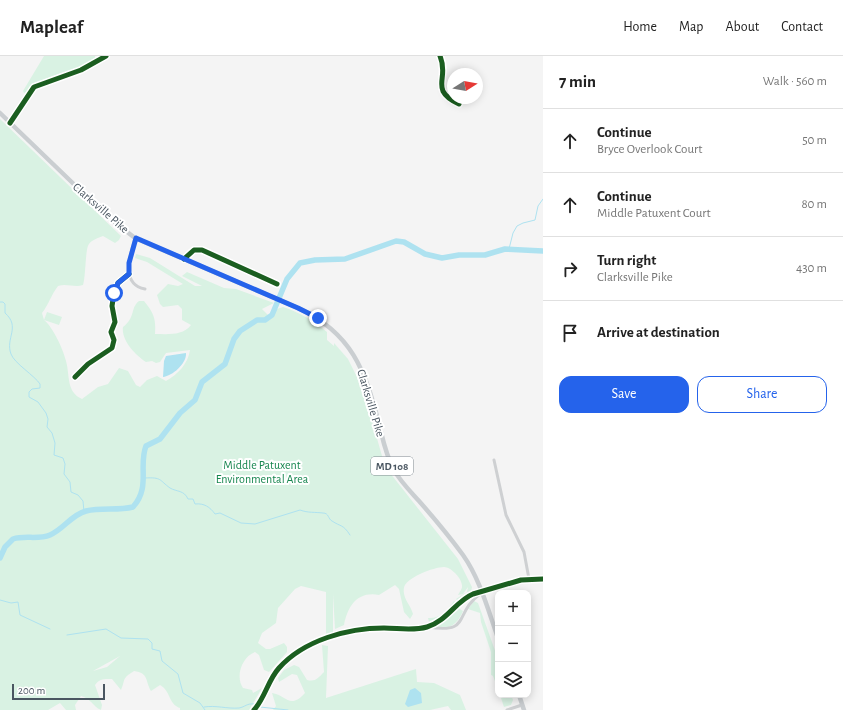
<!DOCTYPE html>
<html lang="en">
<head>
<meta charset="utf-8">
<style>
  body { margin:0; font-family:"Alegreya Sans",sans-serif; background:#f6f6f6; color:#222 }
  .controls { position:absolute; right:12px; bottom:12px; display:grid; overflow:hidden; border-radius:8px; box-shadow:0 2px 10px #0003 }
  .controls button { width:36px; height:36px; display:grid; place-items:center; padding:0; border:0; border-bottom:1px solid #e0e0e0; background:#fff; color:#222; font:20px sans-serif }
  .compass { position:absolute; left:447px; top:12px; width:36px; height:36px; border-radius:50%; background:#fff; box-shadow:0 2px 10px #0003; rotate:79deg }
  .scale { position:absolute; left:12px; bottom:10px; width:93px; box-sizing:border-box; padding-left:4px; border:2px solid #4a5661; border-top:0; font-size:11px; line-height:14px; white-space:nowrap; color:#4a5661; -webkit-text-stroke:3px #fff; paint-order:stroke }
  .stop { position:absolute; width:12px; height:12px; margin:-9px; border:3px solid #2563eb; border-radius:50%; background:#fff }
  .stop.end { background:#2563eb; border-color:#fff; box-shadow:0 1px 4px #0008 }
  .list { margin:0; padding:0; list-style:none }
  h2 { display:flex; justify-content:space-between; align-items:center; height:52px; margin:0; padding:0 16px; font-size:17px }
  h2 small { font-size:13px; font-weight:400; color:#767676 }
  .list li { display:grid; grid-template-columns:26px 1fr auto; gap:12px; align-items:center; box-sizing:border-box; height:64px; padding:0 16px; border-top:1px solid #e0e0e0 }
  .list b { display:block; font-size:15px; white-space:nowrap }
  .list p { margin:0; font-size:13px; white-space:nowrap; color:#767676 }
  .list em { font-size:13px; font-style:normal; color:#767676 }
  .actions { display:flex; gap:8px; padding:12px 16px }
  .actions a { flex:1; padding:9px 0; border:1px solid #2563eb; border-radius:12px; text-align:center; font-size:14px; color:#2563eb }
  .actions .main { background:#2563eb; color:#fff }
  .icon { flex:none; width:22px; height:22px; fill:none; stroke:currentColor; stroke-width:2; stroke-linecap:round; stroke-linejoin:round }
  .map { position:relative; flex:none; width:543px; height:654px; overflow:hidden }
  header { display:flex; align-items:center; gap:24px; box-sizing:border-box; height:56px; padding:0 20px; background:#fff; border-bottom:1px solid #e0e0e0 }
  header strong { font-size:19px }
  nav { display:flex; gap:22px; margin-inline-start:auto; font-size:14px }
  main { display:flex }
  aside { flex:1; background:#fff }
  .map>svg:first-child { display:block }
</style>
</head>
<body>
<header>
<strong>Mapleaf</strong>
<nav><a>Home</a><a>Map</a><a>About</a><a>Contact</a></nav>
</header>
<main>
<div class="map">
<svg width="543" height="654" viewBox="0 0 543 654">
  <rect width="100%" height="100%" fill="#f4f4f4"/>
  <path fill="#d9f2e3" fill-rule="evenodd" d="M44 0H95V1L94 5C76 14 57 17 39 26 34 29 30 36 24 37L23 35Z
    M0 63 121 180 119 184 115 187 103 180C98 182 92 184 89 188 85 193 86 220 83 229 75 232 67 227 58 230 51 239 49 248 42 257L44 264 47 256 62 261 59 269 44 264C53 271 63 293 66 305 70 319 66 336 82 343L98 331 108 328 119 312 128 315 136 329 140 331 147 324 157 320 166 325C178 318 188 308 190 294L166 297 160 306 156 307 152 305 146 306C135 299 121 284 123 271 136 261 130 252 139 245H144C154 257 156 263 155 278 167 278 183 280 191 269L182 264V253L178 249 163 251 160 248 157 239 168 228 178 230 183 228 147 206 135 202 136 198 150 202 195 230H202L182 220 187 216 224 232 236 233 274 247 262 253 270 261 277 253 283 251C299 256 314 265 327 276V284L334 290V287L348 303 359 325 365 340 382 400 390 417 458 503 472 531 471 536 459 546 456 543 467 536 468 531 463 538 458 539C459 537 462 533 462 531 463 523 451 511 444 511 434 511 405 522 404 532 402 542 411 549 413 558L410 563 404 556 399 533 395 529 379 539C357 535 348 550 344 569L335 573 333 538V577L326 579V536L301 530 295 533 278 552 276 567 262 577 258 587 266 593H270L284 587 287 591V596L269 616 264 614 259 599 255 596C242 601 235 620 243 632L252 634 253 637 262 632 249 654H180V652C168 648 171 635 160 629L151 635C145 625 149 617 134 615 121 623 126 623 121 634L112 623C105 623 100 622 95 629L102 649 101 654C92 650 93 644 81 640L75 649 76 654H66L60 647 48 654H0ZM120 600 107 611 93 615Z
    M454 545 457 548 444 559 429 566 428 562C441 563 447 554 454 545Z
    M474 545 478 547 498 603V633L493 620 491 619V596L481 566 480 557 468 553Z
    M458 552 463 555C458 567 450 575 437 570V568Z
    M322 589 328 590 326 642 416 613 417 626 434 627 460 639 466 654H451L448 650 430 654H273L276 650 272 637C286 639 290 654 305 637L297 619 292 618 279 626 278 622 284 614 294 609 299 611 307 624C316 626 318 622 324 616Z
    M500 639H511L513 644 511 649 504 651Z"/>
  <path fill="#aee2f0" d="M186 297C187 307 173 320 163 321L164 305 166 300Z
    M415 632 421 637 422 647 408 651 405 648 410 634Z"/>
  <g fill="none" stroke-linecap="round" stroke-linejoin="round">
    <path stroke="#aee2f0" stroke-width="1" d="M509 193 513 177 517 170 523 167 535 164 538 150 543 143
      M0 246H3L5 248V257C21 271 5 282 11 298 14 307 35 320 40 328V332L32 333 29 336V341L38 346 46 357 48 363 47 371 52 377 55 387 54 399 63 402 65 408 64 418 70 426 71 436 78 439 83 445 84 456
      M145 422C162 421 159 424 170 432 177 436 184 434 188 443H193L195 448C204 447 210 451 215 458L220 457 241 467 255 468 300 454C308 457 315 456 323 457 329 457 328 463 332 465 341 471 343 468 350 479
      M0 544 11 547 18 546 20 559 50 573
      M67 579 106 573 121 582 148 583 152 587V593L160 595 162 605 178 618 183 637 200 647 205 654
      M204 651C216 649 227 653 239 652 245 651 247 647 254 648
      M260 651 288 654"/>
    <path stroke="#aee2f0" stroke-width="5.5" d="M0 502 5 491 13 483C25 479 38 484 50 479 64 473 71 459 86 455 102 451 117 455 133 451 151 431 138 410 146 390L160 383 180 357 195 344 202 326 225 308 234 283 240 275 257 264H265L272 259 287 223 300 207 315 204 345 203 396 185 404 186 425 198 442 202 459 199H485L505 193 543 195"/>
    <path stroke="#ced0d2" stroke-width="3" d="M440 0C450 23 428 33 459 48
      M10 67 34 31 81 14 106 0
      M135 182C130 199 120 228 145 233
      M184 203 194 194H202L277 228
      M75 321 88 308 112 292 114 284 111 276 115 266 112 250 114 237 118 227 129 218
      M494 404 506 459 524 496 529 523
      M428 571C472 578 453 558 480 538
      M254 654C265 642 268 624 279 612 304 584 348 572 384 572 398 572 413 575 427 571 447 565 456 545 473 538L521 524 543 523
      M507 654 522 649"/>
    <path stroke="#caced1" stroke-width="4.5" d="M0 57 109 162 135 182 298 252C352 277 365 314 379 368 383 384 386 400 394 414 400 425 410 435 419 445 434 462 449 480 463 499 480 523 488 554 498 582
      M519 639 524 654"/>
    <defs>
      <path id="cycleway" d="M440 0C450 23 428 33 459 48
        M10 67 34 31 81 14 106 0
        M184 203 194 194H202L277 228
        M75 321 88 308 112 292 114 284 111 276 115 266 112 250 114 237 118 227 129 218
        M254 654C265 642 268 624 279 612 304 584 348 572 384 572 398 572 413 575 427 571 447 565 456 545 473 538L521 524 543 523"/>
    </defs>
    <use href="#cycleway" stroke="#fff" stroke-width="8"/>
    <use href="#cycleway" stroke="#1b5e20" stroke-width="5"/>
  </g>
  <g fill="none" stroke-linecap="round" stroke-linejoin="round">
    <path stroke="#2563eb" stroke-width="5" d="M114 237 118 227 129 218V207L136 182 298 252 318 262"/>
  </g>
  <g text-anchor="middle" stroke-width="4" stroke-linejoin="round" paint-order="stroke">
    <rect fill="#fff" stroke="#808990" stroke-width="1" x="371" y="401" width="42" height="18" rx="3"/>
    <g font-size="11" font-weight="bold" fill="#4a5661">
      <text x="392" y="414">MD 108</text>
    </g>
    <g font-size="12" fill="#4a5661" stroke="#fff">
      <text transform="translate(101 152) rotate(41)" y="4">Clarksville Pike</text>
      <text transform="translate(371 347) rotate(73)" y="4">Clarksville Pike</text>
    </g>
    <g font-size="12" fill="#17864f" stroke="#fff">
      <text x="262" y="413">Middle Patuxent<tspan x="262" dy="14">Environmental Area</tspan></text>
    </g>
  </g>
</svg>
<div class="controls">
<button>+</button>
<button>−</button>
<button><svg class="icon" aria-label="layers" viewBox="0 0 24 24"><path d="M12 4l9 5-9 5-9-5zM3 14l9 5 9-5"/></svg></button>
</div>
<svg class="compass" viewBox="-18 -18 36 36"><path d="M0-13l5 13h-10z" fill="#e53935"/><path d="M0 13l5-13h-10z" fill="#767676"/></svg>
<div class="scale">200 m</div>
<div class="stop" style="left:114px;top:237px"></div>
<div class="stop end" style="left:318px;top:262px"></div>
</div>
<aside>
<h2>7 min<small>Walk · 560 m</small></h2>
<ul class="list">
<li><svg class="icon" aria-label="ahead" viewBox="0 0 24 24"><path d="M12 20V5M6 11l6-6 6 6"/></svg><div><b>Continue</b><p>Bryce Overlook Court</p></div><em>50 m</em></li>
<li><svg class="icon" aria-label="ahead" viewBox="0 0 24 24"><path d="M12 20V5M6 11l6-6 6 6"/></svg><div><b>Continue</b><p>Middle Patuxent Court</p></div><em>80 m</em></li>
<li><svg class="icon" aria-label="right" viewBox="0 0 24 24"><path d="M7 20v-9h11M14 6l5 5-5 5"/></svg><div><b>Turn right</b><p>Clarksville Pike</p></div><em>430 m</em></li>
<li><svg class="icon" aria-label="arrive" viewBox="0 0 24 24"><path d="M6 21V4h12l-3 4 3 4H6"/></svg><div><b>Arrive at destination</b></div></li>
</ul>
<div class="actions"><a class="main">Save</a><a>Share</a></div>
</aside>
</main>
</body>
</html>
